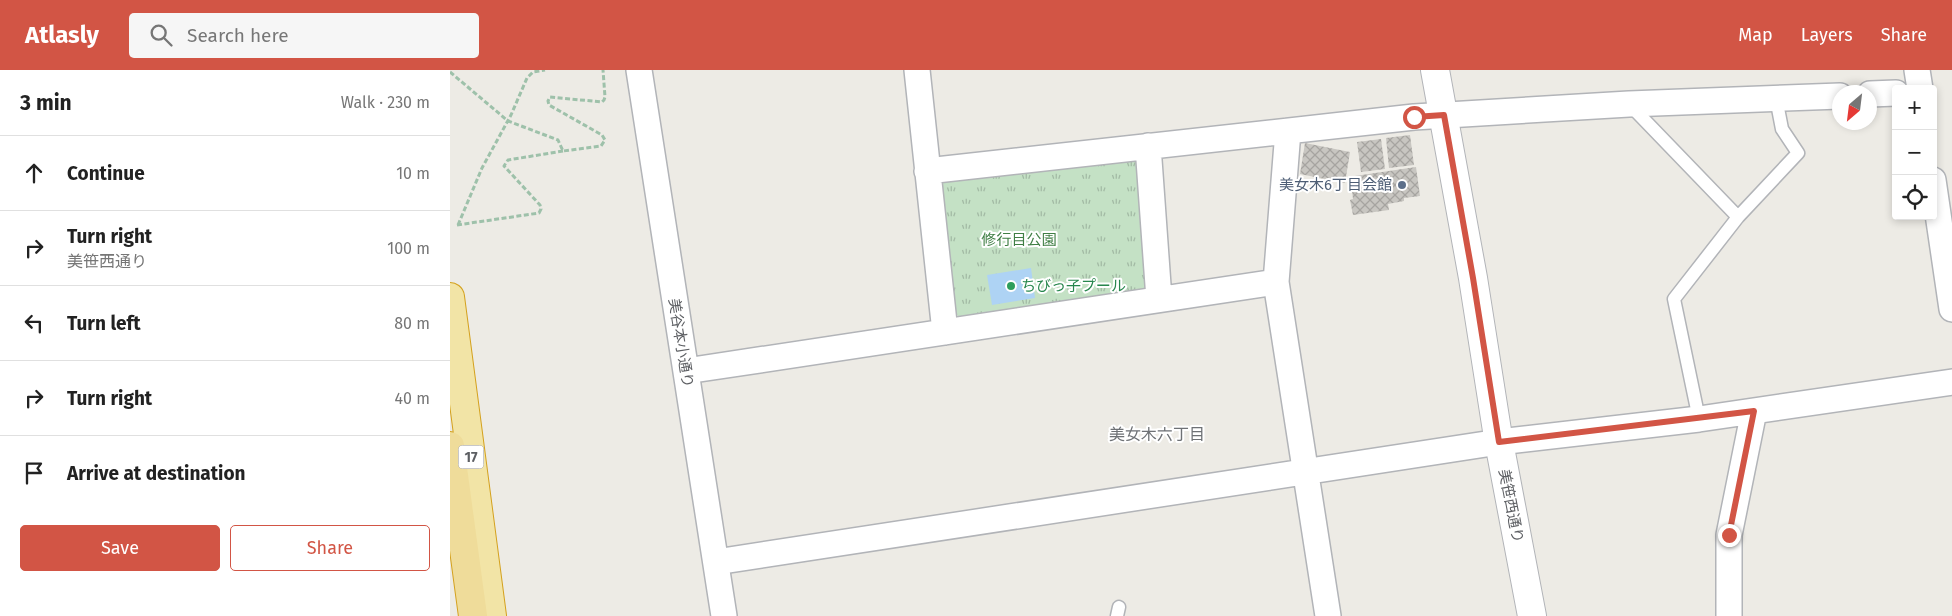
<!DOCTYPE html>
<html lang="en">
<head>
<meta charset="utf-8">
<style>
  body { margin:0; font-family:"Fira Sans","Noto Sans JP",sans-serif; background:#f6f6f6; color:#222 }
  .controls { position:absolute; right:15px; top:15px; display:grid; overflow:hidden; border-radius:5px; box-shadow:0 2px 8px #0003 }
  .controls button { width:45px; height:45px; display:grid; place-items:center; padding:0; border:0; border-bottom:1px solid #e0e0e0; background:#fff; color:#222; font:25px sans-serif }
  .compass { position:absolute; left:1382px; top:15px; width:45px; height:45px; border-radius:50%; background:#fff; box-shadow:0 2px 8px #0003; rotate:208deg }
  .stop { position:absolute; width:15px; height:15px; margin:-11px; border:4px solid #d25545; border-radius:50%; background:#fff }
  .stop.end { background:#d25545; border-color:#fff; box-shadow:0 1px 5px #0008 }
  .list { margin:0; padding:0; list-style:none }
  h2 { display:flex; justify-content:space-between; align-items:center; height:65px; margin:0; padding:0 20px; font-size:21px }
  h2 small { font-size:16px; font-weight:400; color:#767676 }
  .list li { display:grid; grid-template-columns:32px 1fr auto; gap:15px; align-items:center; box-sizing:border-box; height:75px; padding:0 20px; border-top:1px solid #e0e0e0 }
  .list b { display:block; font-size:19px; white-space:nowrap }
  .list p { margin:0; font-size:16px; white-space:nowrap; color:#767676 }
  .list em { font-size:16px; font-style:normal; color:#767676 }
  .actions { display:flex; gap:10px; padding:15px 20px }
  .actions a { flex:1; padding:11px 0; border:1px solid #d25545; border-radius:5px; text-align:center; font-size:18px; color:#d25545 }
  .actions .main { background:#d25545; color:#fff }
  .icon { flex:none; width:28px; height:28px; fill:none; stroke:currentColor; stroke-width:2; stroke-linecap:round; stroke-linejoin:round }
  .map { position:relative; flex:none; width:1502px; height:546px; overflow:hidden }
  header { display:flex; align-items:center; gap:30px; box-sizing:border-box; height:70px; padding:0 25px; background:#d25545; color:#fff }
  header strong { font-size:24px }
  nav { display:flex; gap:28px; margin-inline-start:auto; font-size:18px }
  .search { width:350px; height:45px; background:#f6f6f6; display:flex; align-items:center; gap:12px; box-sizing:border-box; padding:0 18px; border-radius:5px; color:#767676; font-size:19px }
  main { display:flex }
  aside { flex:1; background:#fff }
  .map>svg:first-child { display:block }
</style>
</head>
<body>
<header>
<strong>Atlasly</strong>
<div class="search"><svg class="icon" aria-label="search" viewBox="0 0 24 24"><circle cx="10" cy="10" r="6"/><path d="M15 15l6 6"/></svg>Search here</div>
<nav><a>Map</a><a>Layers</a><a>Share</a></nav>
</header>
<main>
<aside>
<h2>3 min<small>Walk · 230 m</small></h2>
<ul class="list">
<li><svg class="icon" aria-label="ahead" viewBox="0 0 24 24"><path d="M12 20V5M6 11l6-6 6 6"/></svg><div><b>Continue</b></div><em>10 m</em></li>
<li><svg class="icon" aria-label="right" viewBox="0 0 24 24"><path d="M7 20v-9h11M14 6l5 5-5 5"/></svg><div><b>Turn right</b><p>美笹西通り</p></div><em>100 m</em></li>
<li><svg class="icon" aria-label="left" viewBox="0 0 24 24"><path d="M17 20v-9H6M10 6l-5 5 5 5"/></svg><div><b>Turn left</b></div><em>80 m</em></li>
<li><svg class="icon" aria-label="right" viewBox="0 0 24 24"><path d="M7 20v-9h11M14 6l5 5-5 5"/></svg><div><b>Turn right</b></div><em>40 m</em></li>
<li><svg class="icon" aria-label="arrive" viewBox="0 0 24 24"><path d="M6 21V4h12l-3 4 3 4H6"/></svg><div><b>Arrive at destination</b></div></li>
</ul>
<div class="actions"><a class="main">Save</a><a>Share</a></div>
</aside>
<div class="map">
<svg width="1502" height="546" viewBox="0 0 1502 546">
  <defs>
    <pattern id="park-tufts" width="24" height="20" patternUnits="userSpaceOnUse" patternTransform="scale(1.25)"><rect width="24" height="20" fill="#c4e1c5"/><path d="M3 7l-1-3M5 7V3M7 7l1-3M15 17l-1-3M17 17v-4M19 17l1-3" fill="none" stroke="#a2baa4"/></pattern>
    <pattern id="building-cross-hatch" width="8" height="8" patternUnits="userSpaceOnUse" patternTransform="scale(1.25)"><rect width="8" height="8" fill="#c8c6c1"/><path d="M0 0l8 8M0 8l8-8" fill="none" stroke="#a6a4a0"/></pattern>
  </defs>
  <rect width="100%" height="100%" fill="#edebe5"/>
  <path fill="url(#park-tufts)" d="M686 87 692 92 696 222 514 250 504 243 490 113 496 104Z"/>
  <path fill="#aed3f4" d="M581 198 585 228 542 235 537 205Z"/>
  <path fill="url(#building-cross-hatch)" d="M960 65 964 95 939 98 936 68Z
    M931 69 935 99 911 102 907 72Z
    M855 73 900 82 895 113 850 104Z
    M966 97 970 126 954 128V131L938 134 939 140 903 145 900 130 903 129 902 121H907L905 106Z"/>
  <g fill="none" stroke-linecap="round" stroke-linejoin="round">
    <defs>
      <path id="service" d="M1179 34 1288 147 1224 229 1249 349
        M1288 147 1348 83 1332 59 1326 28
        M667 546 669 537"/>
      <path id="minor" d="M189 0 274 546
        M467 0 495 262
        M1467 0 1470 19
        M1420 24 1446 23
        M838 61 826 212 878 546
        M698 76 709 229
        M477 101 964 47 1179 34 1390 26
        M1483 110 1502 239
        M236 301 826 212
        M266 492 1049 372 1249 349 1502 312
        M1279 546V465L1304 341"/>
      <path id="tertiary" d="M985 0 1023 208 1048 367 1082 546"/>
      <path id="trunk" d="M0 227 42 546"/>
      <path id="motorway" d="M0 376 23 546"/>
    </defs>
    <use href="#service" stroke="#b2b4b8" stroke-width="15"/>
    <use href="#minor" stroke="#b2b4b8" stroke-width="28"/>
    <use href="#tertiary" stroke="#b2b4b8" stroke-width="30"/>
    <use href="#trunk" stroke="#d4a11e" stroke-width="30"/>
    <use href="#motorway" stroke="#d4a11e" stroke-width="30"/>
    <path stroke="#9ec1aa" stroke-width="3" stroke-dasharray="5 2.5" stroke-linecap="butt" d="M0 2 58 51 108 70 113 81 151 76 155 70 152 65 99 35 98 31 100 27 152 32 154 30 155 27 153 0
      M7 155 89 143 91 139 90 135 54 96 58 90 113 81
      M8 155 32 98 61 45 77 8 83 2 95 0"/>
    <use href="#service" stroke="#fff" stroke-width="12"/>
    <use href="#minor" stroke="#fff" stroke-width="25"/>
    <use href="#tertiary" stroke="#fff" stroke-width="28"/>
    <use href="#trunk" stroke="#f2e4a6" stroke-width="28"/>
    <use href="#motorway" stroke="#efdc9a" stroke-width="28"/>
  </g>
  <g fill="none" stroke-linecap="round" stroke-linejoin="round">
    <path stroke="#d25545" stroke-width="6" d="M964 47 994 45 1023 208 1049 372 1304 341 1279 465"/>
  </g>
  <circle fill="#5c6f8a" stroke="#fff" stroke-width="2" cx="952" cy="115" r="5"/>
  <circle fill="#2e9e5b" stroke="#fff" stroke-width="2" cx="561" cy="216" r="5"/>
  <g text-anchor="middle" stroke-width="4" stroke-linejoin="round" paint-order="stroke">
    <rect fill="#fff" stroke="#8e8f92" stroke-width="1" x="8.5" y="375.5" width="25" height="23" rx="4"/>
    <g font-size="14" font-weight="bold" fill="#5d5f63">
      <text x="21" y="392">17</text>
    </g>
    <g font-size="15" fill="#4e5e75" stroke="#fff" text-anchor="end">
      <text x="942" y="120">美女木6丁目会館</text>
    </g>
    <g font-size="15" fill="#407f45" stroke="#fff">
      <text x="569" y="175">修行目公園</text>
    </g>
    <g font-size="15" fill="#27864d" stroke="#fff" text-anchor="start">
      <text x="571" y="221">ちびっ子プール</text>
    </g>
    <g font-size="15" fill="#5d5f63" stroke="#fff">
      <text transform="translate(231 273) rotate(81)" y="5">美谷本小通り</text>
      <text transform="translate(1061 436) rotate(79)" y="5">美笹西通り</text>
    </g>
    <g font-size="16" fill="#6e7175" stroke="#fff">
      <text x="707" y="370">美女木六丁目</text>
    </g>
  </g>
</svg>
<div class="controls">
<button>+</button>
<button>−</button>
<button><svg class="icon" aria-label="locate" viewBox="0 0 24 24"><circle cx="12" cy="12" r="6"/><path d="M12 2v4M12 18v4M2 12h4M18 12h4"/></svg></button>
</div>
<svg class="compass" viewBox="-18 -18 36 36"><path d="M0-13l5 13h-10z" fill="#e53935"/><path d="M0 13l5-13h-10z" fill="#767676"/></svg>
<div class="stop" style="left:964px;top:47px"></div>
<div class="stop end" style="left:1279px;top:465px"></div>
</div>
</main>
</body>
</html>
